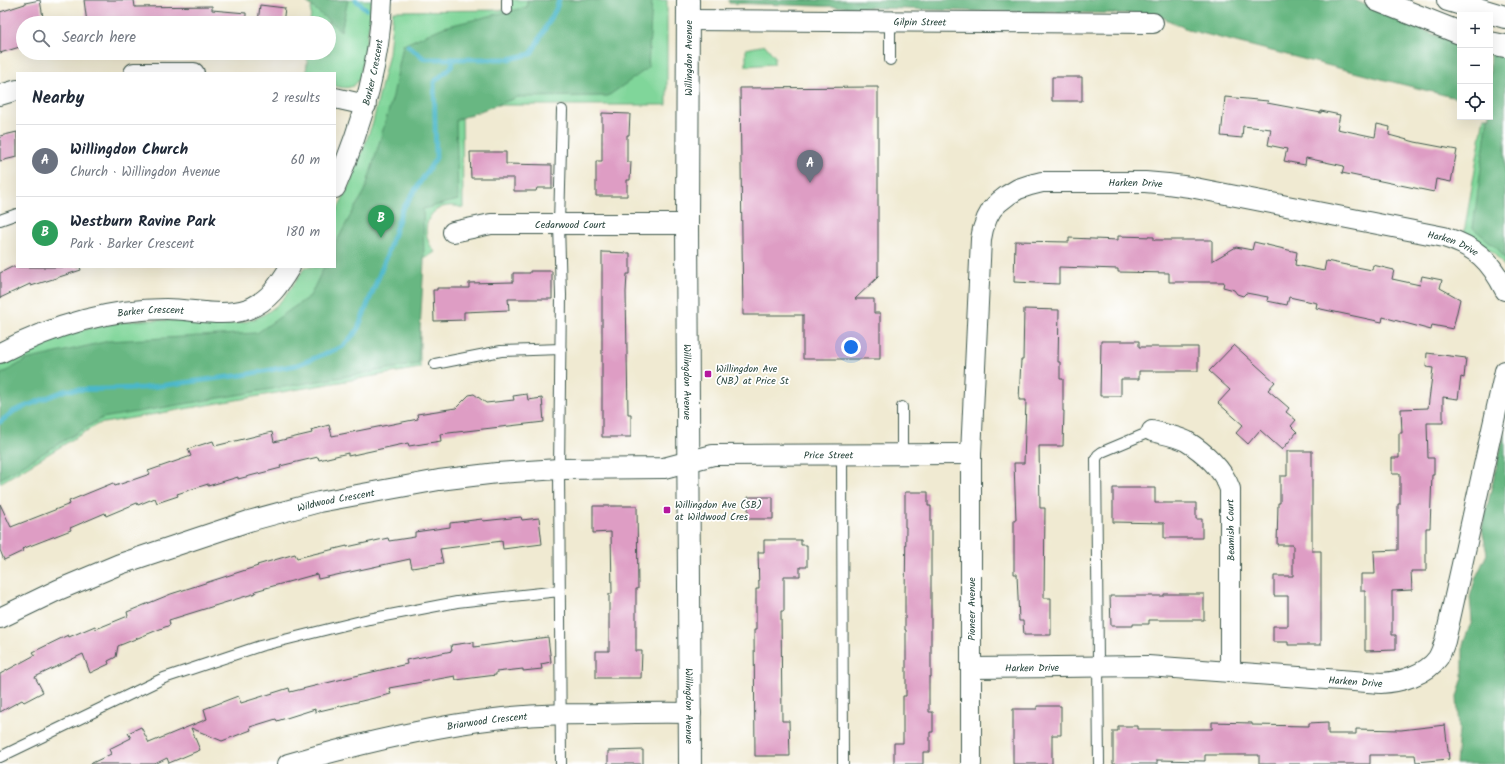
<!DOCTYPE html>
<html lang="en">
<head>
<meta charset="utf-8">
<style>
  body { margin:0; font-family:Kalam,sans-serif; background:#f2f2f3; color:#1f2937 }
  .controls { position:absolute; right:12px; top:12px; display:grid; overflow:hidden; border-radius:0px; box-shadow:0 4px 16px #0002 }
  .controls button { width:36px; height:36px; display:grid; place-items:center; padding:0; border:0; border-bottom:1px solid #e0e1e3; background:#fff; color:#1f2937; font:20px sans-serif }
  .you { position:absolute; left:851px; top:347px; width:14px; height:14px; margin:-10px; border:3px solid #fff; border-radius:50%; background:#1a73e8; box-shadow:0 0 0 6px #1a73e833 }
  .badge { display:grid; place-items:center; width:26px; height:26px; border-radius:50%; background:#db2777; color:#fff; font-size:13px; font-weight:700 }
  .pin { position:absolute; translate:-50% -33px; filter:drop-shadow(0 1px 2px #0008) }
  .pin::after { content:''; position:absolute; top:21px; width:14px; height:12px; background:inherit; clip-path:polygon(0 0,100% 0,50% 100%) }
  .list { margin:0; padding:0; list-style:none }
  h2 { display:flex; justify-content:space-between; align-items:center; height:52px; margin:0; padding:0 16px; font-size:17px }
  h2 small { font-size:13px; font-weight:400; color:#747a83 }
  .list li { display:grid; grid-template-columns:26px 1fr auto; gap:12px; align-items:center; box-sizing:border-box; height:72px; padding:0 16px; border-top:1px solid #e0e1e3 }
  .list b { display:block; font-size:15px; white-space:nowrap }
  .list p { margin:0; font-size:13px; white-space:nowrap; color:#747a83 }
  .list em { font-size:13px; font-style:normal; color:#747a83 }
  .icon { flex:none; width:22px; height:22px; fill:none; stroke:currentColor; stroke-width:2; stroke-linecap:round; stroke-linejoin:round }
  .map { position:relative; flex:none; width:1505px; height:764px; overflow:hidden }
  .search { position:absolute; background:#fff; box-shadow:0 4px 16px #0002; left:16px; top:16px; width:320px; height:44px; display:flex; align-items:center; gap:10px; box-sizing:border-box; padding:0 14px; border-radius:22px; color:#747a83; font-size:15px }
  .panel { position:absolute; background:#fff; box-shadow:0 4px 16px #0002; left:16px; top:72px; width:320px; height:196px; border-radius:0px }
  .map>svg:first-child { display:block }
</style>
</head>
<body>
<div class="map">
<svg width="1505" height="764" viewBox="0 0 1505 764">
  <rect width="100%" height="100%" fill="#fff"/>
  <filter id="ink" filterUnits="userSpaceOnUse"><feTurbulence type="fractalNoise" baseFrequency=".025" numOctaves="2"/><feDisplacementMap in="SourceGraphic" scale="8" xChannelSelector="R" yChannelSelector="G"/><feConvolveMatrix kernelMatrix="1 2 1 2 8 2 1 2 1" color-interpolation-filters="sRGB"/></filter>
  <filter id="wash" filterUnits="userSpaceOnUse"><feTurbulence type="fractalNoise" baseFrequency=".012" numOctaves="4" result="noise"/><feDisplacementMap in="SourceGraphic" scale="16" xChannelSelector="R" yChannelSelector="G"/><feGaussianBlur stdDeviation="0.9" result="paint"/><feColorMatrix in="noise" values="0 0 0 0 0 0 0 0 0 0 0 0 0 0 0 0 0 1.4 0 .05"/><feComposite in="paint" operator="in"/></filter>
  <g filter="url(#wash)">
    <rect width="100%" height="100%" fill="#f0ead2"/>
    <path fill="#80d69a" stroke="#508a67" d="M312 0H372L370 20 360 77C355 89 346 89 335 86V73H306L308 53H329V23H310Z
      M507 0H667V105H462L463 208C433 197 414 228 435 252L420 262V368L98 424 0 483V363C45 339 96 322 147 320 162 320 176 320 190 321 216 323 236 328 261 316 282 306 293 285 305 267H335V214L350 184 373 122 389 53 393 11 507 10Z
      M765 45 776 58H774V64L746 66V49Z
      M1505 104V268C1496 253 1480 240 1464 233L1484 117H1490Z"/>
    <path fill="#68b782" stroke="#447a5b" d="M304 0H348L341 31Z
      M527 0H652L648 68 608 96 518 97 456 120 458 200 423 209 424 262 418 364 102 418 0 479V375L26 360 109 341 257 333 310 296 324 267H335V245L348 220 365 191 393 96 403 45 444 27 527 7Z
      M728 0H1354L1433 34 1460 44V99L1189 30 1155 14 967 11 729 3Z
      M1490 53 1505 56V259L1498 249 1473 228 1488 117H1490Z
      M1505 431V764H1456L1459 730 1457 697 1463 677V644L1472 620 1470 597 1476 577 1487 554 1482 528Z"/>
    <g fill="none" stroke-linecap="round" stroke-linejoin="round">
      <path stroke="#4cb7c9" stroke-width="5" d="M356 0 366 9
        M408 46 425 59H509L531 54 556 9 559 0
        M0 422 14 411 66 390 143 388 243 375 297 365 342 347 357 331 386 258 402 210 436 158 434 82 451 67 454 59"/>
    </g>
    <g id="blocks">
      <path fill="#de9dc4" d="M40 0 44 23H23V46L0 53V12L25 4V3Z
        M84 0H134L135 7 212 6V10L246 13V23H87Z
        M260 5 285 8 283 23H258Z
        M1052 77H1082V101H1052Z
        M878 87V277L855 299H874V313H880V359H803V315H743L740 88Z
        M1225 97 1268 101 1267 103 1321 113V111L1340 115 1337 129 1375 137 1377 124 1390 127 1389 135 1415 142 1457 150 1451 182 1436 179 1434 192 1342 173 1344 166 1306 158 1305 165 1284 161 1287 149 1268 145 1271 129 1243 126 1242 138 1221 136Z
        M602 113 630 114 629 135H627V162H631L630 180H627V196H596V161H602Z
        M17 132V157L0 161V136Z
        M470 152H506V164L552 165V188H537L536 191H514V178H471Z
        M1118 236 1154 237V240H1212V261L1236 247 1252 250 1254 242 1297 252 1295 265 1324 271 1326 261 1372 270 1373 265 1394 270 1392 279 1420 285 1422 276 1442 280 1440 288 1460 299 1453 329 1432 325 1431 330 1383 317 1382 322 1316 308 1317 303 1289 297 1287 305 1267 301 1268 297 1246 293 1243 296 1237 294 1234 290 1223 287 1224 282H1169V273L1118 272V269L1059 267V284L1014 282 1015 241 1069 242V238L1118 240Z
        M602 252 630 253V274H627L626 292 628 414H631V437H602Z
        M12 267H80L81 270 31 286 30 284 0 298V273Z
        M530 271H552V299H508L509 310 464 312V320L434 321 433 290H437V288H469V283L513 282V273H530Z
        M1024 309 1059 310 1058 362H1060V379H1063V411H1064L1063 446H1039L1040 508H1045L1044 598H1051V635H1024L1023 621H1019L1017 574H1014V520H1016L1014 463H1024L1026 400H1019L1021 360H1023Z
        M1101 341H1139V347H1198V371H1139V379H1121V396H1100Z
        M1234 345 1275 382 1268 390 1289 408 1286 412 1296 420 1291 426 1297 432 1282 450 1260 430 1248 444 1236 433 1243 425 1218 403 1230 390 1209 371Z
        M1427 353 1466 358 1464 378 1461 377 1458 399 1443 397V423H1427L1428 458H1434V475H1432L1430 528H1426V571H1411L1412 590 1392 591V635H1396V650L1365 651V591H1361V574H1375L1374 551 1398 550V504H1400V474H1392V458H1399V433H1402L1401 409 1428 408 1433 368 1426 367Z
        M474 394 486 403 514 400 513 396 527 394 528 400 542 398 544 422 440 434 441 441 409 446 408 443 348 456V453L319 460 318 457 280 466 281 468 238 479V477L208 486V484L177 494 178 496 157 503 155 498 138 505 137 503 106 516 105 513 70 528 71 530 22 549 23 551 4 560 0 550V504L11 527 70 504 69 501 113 483 115 486 150 474 148 471 191 456 188 449 213 441 215 446 272 432 274 442 312 433 311 430 329 425 332 436 418 419 417 414 456 408 469 395Z
        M1287 451H1312V551H1321V645H1288V642H1273V626H1288V596H1274V576H1293V545H1277L1278 503H1280V476H1287Z
        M1113 488H1155V503H1196V519H1202V538H1164V523L1113 522Z
        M905 492H928V506H931V677H929V712H933V732H930V752H923V764H894V743H903V696H906V630H905V594L906 527H905Z
        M748 497H773V519H748Z
        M593 506H637L638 589H636V651H642L641 678H596V651H609V594H612L611 532 593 533Z
        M521 517 522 520 539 518 542 544 503 549 502 541 440 549 443 563 412 568 410 559 318 579 317 574 255 591 256 593 169 620 170 625 118 646 116 657 108 661 109 664 90 673 83 654 35 677 43 692 24 702 22 700 0 712V674L35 655 33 652 68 635 69 637 95 626 96 629 128 616 127 612 171 594 258 566 257 565 295 554 297 558 347 546V547L388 538 389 541 415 537V532L450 527V523L482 519 483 521Z
        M764 540H801V545H807V567H800V576H784V611H781L782 721H789L790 756H755L754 630H756V589H759L758 552H764Z
        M1164 594H1204V620H1149V624H1133V626H1111L1110 596H1164Z
        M548 637 551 662 541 664 542 669 523 671V669L496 672V675L456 680 455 676 389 688 391 694 315 712V709L277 721 276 719 250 727 251 730 222 741 191 728 200 750 169 763 167 758 155 764H90L111 754 109 749 131 738 128 733 141 727 149 743 207 719 204 709 238 696 241 703 289 688 290 692 355 676 407 664 406 660 452 651 451 645 474 642V647Z
        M1037 706H1061V735H1052V764H1013V709H1037Z
        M1212 722 1252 723V725L1309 726V723L1328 722V734H1356V729L1401 730 1445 725 1449 759 1416 762 1415 755H1370V764H1259V755H1205V761L1157 760V764H1113V731H1118V726H1138V729H1212Z
        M643 750V764H608V751Z"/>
    </g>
  </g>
  <g filter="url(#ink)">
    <use href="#blocks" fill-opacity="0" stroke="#3e574c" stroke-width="1"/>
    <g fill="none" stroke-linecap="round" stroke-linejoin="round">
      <defs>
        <path id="service" d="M507 0V10
          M890 22V60
          M0 220 17 214
          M435 364 501 351 561 349
          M902 453V407
          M842 454 843 764
          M0 757 164 678 260 646 369 619 457 602 560 591
          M561 764 559 469 561 295 559 224 562 110
          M1099 764 1096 459 1098 455 1102 452 1152 431"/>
        <g id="minor">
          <path id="s1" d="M688 20 1153 23"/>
          <path d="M134 73H194"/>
          <path d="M0 95 17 90"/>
          <path d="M335 98 366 105"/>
          <path id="s2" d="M335 188C361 128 380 65 382 0"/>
          <path id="s3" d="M453 232 491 224H687"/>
          <path id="s4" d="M0 353C52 326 107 309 166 309 193 309 222 318 248 309 269 301 279 285 290 267"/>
          <path d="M1152 431C1163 434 1176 436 1186 441 1204 452 1223 469 1230 489V671"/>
          <path id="s5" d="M0 618 58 590 120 564 249 521 319 502 439 480 497 473 559 469 664 468 713 455 971 454"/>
          <path id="s6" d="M972 668 1148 666 1381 683C1400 682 1426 675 1438 658 1441 653 1443 647 1445 641L1505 371"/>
          <path id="s7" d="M288 764C358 744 430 726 503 718 534 714 566 714 597 714 628 713 660 712 691 713"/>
          <path id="s8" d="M971 764V454L981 239 983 229 987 218 992 209 999 202 1008 195 1018 189 1030 185 1042 182H1145L1168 184 1190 187 1444 237C1476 247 1490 260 1505 290"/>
        </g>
        <g id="secondary">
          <path id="s9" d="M688 0 687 224 690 764"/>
          <path d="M1377 0 1460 33"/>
          <path d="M1448 0 1505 17"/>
          <path d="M1490 43 1505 46"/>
        </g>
      </defs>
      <use href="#service" stroke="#3e574c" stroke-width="12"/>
      <use href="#minor" stroke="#3e574c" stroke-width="22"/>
      <use href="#secondary" stroke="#3e574c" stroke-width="24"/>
      <use href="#service" stroke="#fff" stroke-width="10"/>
      <use href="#minor" stroke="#fff" stroke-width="20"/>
      <use href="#secondary" stroke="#fff" stroke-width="22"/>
    </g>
  </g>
  <g fill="#b5179e" stroke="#fff" stroke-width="1.5">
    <rect x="704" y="370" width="8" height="8" rx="2"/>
    <rect x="663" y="506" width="8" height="8" rx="2"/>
  </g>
  <g text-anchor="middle" stroke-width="3.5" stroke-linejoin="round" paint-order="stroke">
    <g font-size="10" fill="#1f3d34" stroke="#fff">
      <text dy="4" stroke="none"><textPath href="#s1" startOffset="232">Gilpin Street</textPath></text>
      <text transform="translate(688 58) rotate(-90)" y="4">Willingdon Avenue</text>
      <text dy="4" stroke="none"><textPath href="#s2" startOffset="122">Barker Crescent</textPath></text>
      <text dy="4" stroke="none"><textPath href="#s8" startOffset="709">Harken Drive</textPath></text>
      <text dy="4" stroke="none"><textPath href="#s3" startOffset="118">Cedarwood Court</textPath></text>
      <text dy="4" stroke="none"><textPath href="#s8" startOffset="1033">Harken Drive</textPath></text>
      <text dy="4" stroke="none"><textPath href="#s4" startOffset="158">Barker Crescent</textPath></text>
      <text dy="4" stroke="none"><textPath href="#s9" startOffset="382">Willingdon Avenue</textPath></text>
      <text dy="4" stroke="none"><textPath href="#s5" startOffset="854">Price Street</textPath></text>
      <text dy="4" stroke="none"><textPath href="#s5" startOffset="357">Wildwood Crescent</textPath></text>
      <text transform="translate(1230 530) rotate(-91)" y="4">Beamish Court</text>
      <text transform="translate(971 609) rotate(-90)" y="4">Pioneer Avenue</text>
      <text dy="4" stroke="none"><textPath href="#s6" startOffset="60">Harken Drive</textPath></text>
      <text dy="4" stroke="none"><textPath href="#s6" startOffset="384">Harken Drive</textPath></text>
      <text dy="4" stroke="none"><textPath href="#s9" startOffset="706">Willingdon Avenue</textPath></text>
      <text dy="4" stroke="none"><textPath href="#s7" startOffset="204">Briarwood Crescent</textPath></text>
    </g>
    <g font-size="10" fill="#1f3d34" stroke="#fff" text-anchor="start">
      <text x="716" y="372">Willingdon Ave<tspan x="716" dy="12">(NB) at Price St</tspan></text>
      <text x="675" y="508">Willingdon Ave (SB)<tspan x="675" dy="12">at Wildwood Cres</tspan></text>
    </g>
  </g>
</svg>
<div class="controls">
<button>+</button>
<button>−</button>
<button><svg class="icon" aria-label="locate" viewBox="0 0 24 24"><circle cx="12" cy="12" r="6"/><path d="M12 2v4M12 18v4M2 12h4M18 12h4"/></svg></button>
</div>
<div class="you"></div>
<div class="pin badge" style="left:810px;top:183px;background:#6b7280">A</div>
<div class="pin badge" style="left:381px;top:238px;background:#2e9e5b">B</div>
<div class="search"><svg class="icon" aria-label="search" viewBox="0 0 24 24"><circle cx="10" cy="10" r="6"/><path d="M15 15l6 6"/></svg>Search here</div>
<section class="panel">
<h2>Nearby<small>2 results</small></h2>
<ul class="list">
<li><span class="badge" style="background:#6b7280">A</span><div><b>Willingdon Church</b><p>Church · Willingdon Avenue</p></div><em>60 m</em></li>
<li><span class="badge" style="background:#2e9e5b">B</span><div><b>Westburn Ravine Park</b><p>Park · Barker Crescent</p></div><em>180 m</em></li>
</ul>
</section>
</div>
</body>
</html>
